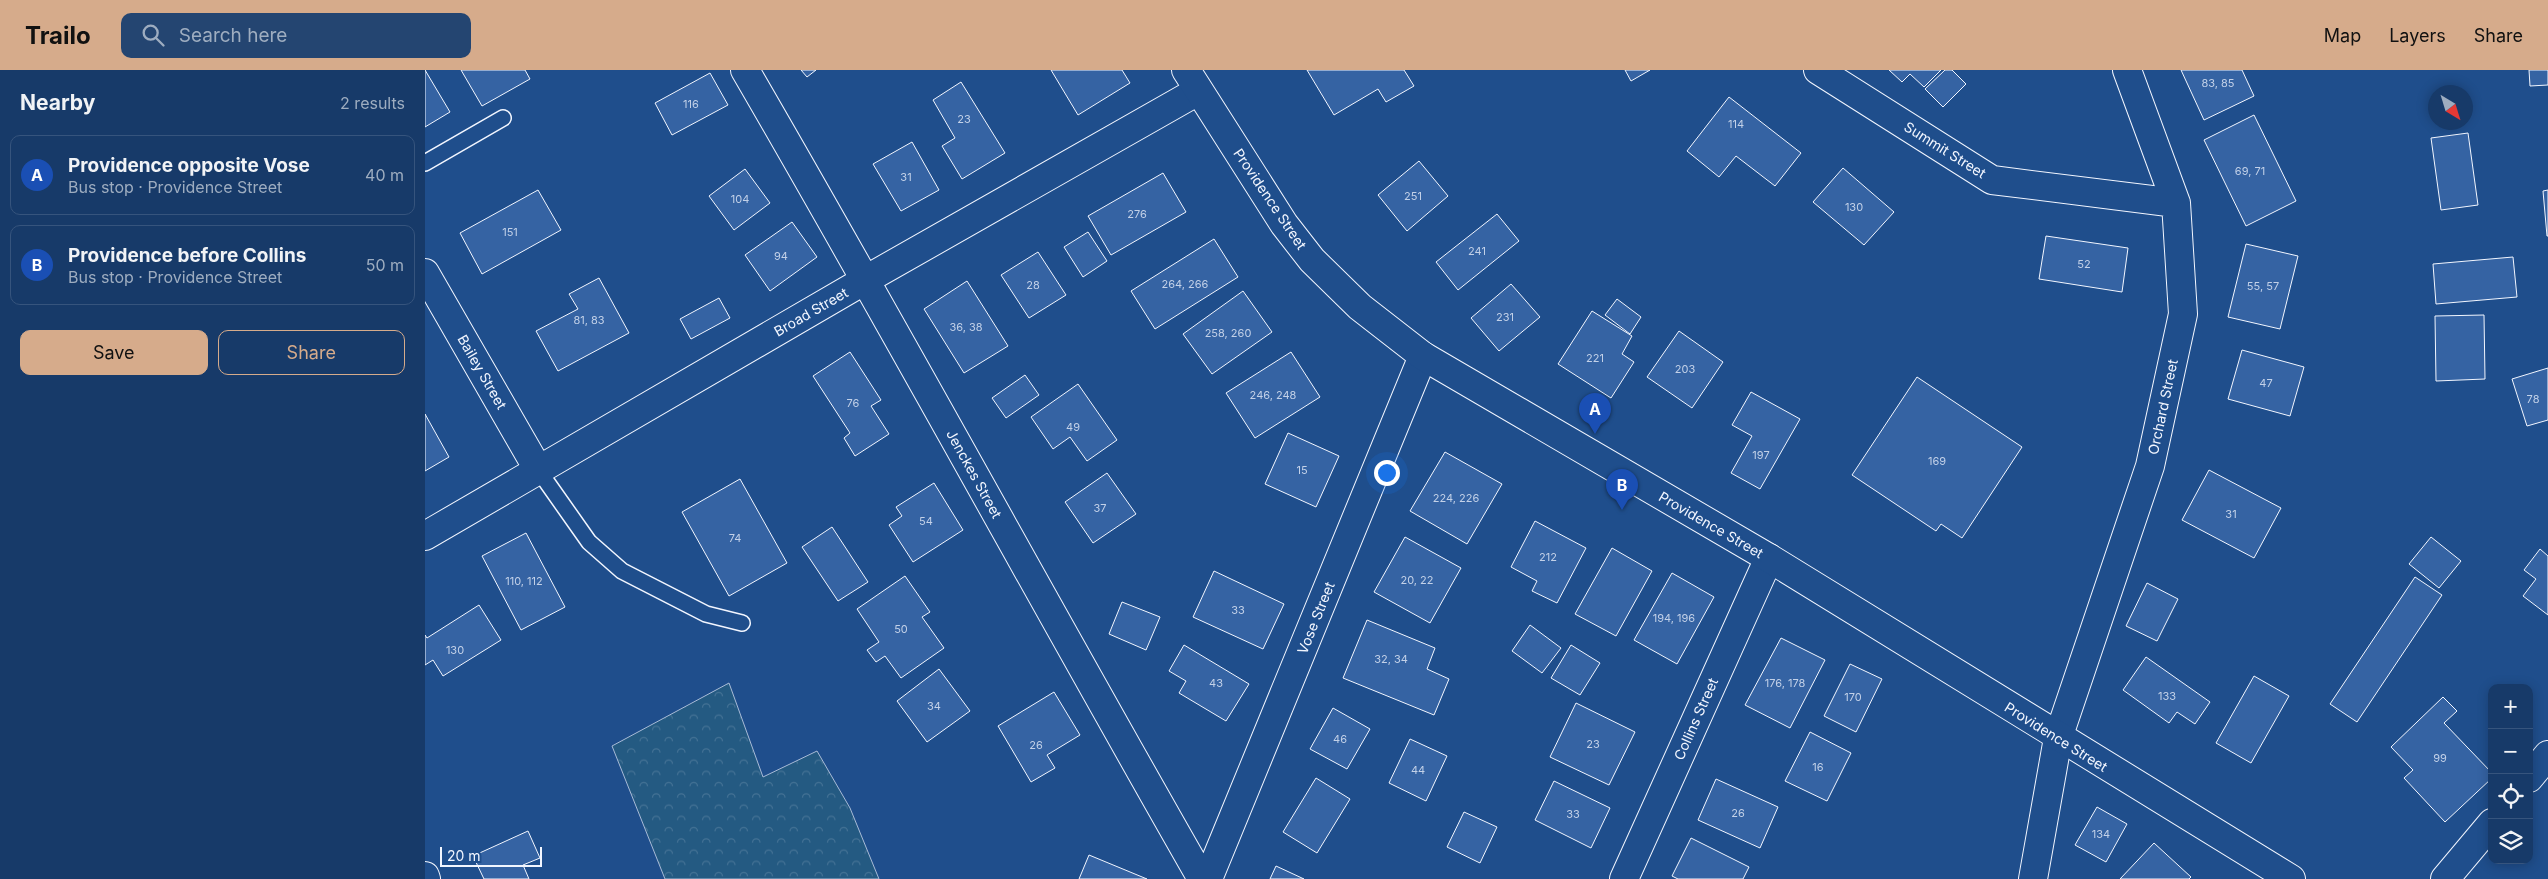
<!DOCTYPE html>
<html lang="en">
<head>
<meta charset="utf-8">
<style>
  body { margin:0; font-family:Inter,sans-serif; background:#244571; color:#f1f3f6 }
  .controls { position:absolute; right:15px; bottom:15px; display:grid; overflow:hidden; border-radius:10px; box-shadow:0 2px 12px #0003 }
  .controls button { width:45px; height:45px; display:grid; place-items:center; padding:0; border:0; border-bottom:1px solid #36547d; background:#173a69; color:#f1f3f6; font:25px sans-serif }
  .compass { position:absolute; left:2003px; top:15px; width:45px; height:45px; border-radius:50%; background:#173a69; box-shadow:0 2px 12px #0003; rotate:142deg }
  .scale { position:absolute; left:15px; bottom:12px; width:102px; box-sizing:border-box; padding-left:5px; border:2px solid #f2f6ff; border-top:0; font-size:14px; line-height:18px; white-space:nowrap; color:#f2f6ff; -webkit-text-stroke:4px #1f4e8c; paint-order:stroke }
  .you { position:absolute; left:961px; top:402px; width:18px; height:18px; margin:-12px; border:4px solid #fff; border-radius:50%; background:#1a73e8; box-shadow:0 0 0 8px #1a73e833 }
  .badge { display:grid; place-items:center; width:32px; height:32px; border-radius:50%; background:#d6ab8b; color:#fff; font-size:16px; font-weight:700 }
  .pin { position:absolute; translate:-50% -41px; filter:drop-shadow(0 1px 2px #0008) }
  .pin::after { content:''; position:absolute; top:26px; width:18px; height:15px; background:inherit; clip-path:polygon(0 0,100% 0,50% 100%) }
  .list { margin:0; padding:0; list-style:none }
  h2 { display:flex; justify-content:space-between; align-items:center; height:65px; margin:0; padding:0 20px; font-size:21px }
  h2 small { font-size:16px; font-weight:400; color:#9eadc0 }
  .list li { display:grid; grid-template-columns:32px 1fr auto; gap:15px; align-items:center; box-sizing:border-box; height:80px; margin:0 10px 10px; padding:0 10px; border:1px solid #36547d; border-radius:10px }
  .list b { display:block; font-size:19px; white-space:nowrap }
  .list p { margin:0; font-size:16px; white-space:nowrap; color:#9eadc0 }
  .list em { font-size:16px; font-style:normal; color:#9eadc0 }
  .actions { display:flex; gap:10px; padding:15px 20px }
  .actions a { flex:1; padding:11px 0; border:1px solid #d6ab8b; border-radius:10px; text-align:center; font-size:18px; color:#d6ab8b }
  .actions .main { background:#d6ab8b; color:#111 }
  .icon { flex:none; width:28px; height:28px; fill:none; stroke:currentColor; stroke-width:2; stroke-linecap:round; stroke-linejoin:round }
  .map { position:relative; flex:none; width:2123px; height:809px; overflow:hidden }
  header { display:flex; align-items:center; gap:30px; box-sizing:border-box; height:70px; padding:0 25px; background:#d6ab8b; color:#111 }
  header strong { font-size:24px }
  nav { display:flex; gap:28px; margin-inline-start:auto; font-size:18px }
  .search { width:350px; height:45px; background:#244571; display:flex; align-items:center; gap:12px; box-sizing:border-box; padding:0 18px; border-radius:10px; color:#9eadc0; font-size:19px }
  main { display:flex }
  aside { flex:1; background:#173a69 }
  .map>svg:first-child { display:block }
</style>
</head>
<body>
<header>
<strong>Trailo</strong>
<div class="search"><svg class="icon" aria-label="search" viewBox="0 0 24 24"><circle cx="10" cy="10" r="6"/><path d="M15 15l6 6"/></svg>Search here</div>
<nav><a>Map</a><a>Layers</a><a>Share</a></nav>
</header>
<main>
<aside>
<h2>Nearby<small>2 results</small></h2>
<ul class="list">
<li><span class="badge" style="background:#1a4fb4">A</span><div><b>Providence opposite Vose</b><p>Bus stop · Providence Street</p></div><em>40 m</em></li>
<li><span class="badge" style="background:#1a4fb4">B</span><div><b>Providence before Collins</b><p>Bus stop · Providence Street</p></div><em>50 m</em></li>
</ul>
<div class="actions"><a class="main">Save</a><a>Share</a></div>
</aside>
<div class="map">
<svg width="2123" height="809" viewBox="0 0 2123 809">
  <defs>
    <pattern id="forest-crowns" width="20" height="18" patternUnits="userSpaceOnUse" patternTransform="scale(1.25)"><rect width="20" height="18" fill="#245a82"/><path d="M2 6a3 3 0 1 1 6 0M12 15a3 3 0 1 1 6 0" fill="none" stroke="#447295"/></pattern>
  </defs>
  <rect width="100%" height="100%" fill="#1f4e8c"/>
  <path fill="url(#forest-crowns)" stroke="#a8bbd7" d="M304 613 338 707 392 681 425 738 454 809H240L187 676Z"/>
  <path fill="#3563a3" stroke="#f2f6ff" d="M0 0 25 42 0 57Z
    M36 0H100L105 9 57 36Z
    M376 0H391L382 7Z
    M626 0H697L705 13 653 45Z
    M882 0H979L989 16 961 32 953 19 909 45Z
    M1200 0H1225L1206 11Z
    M1464 0H1516L1499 17 1485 4 1477 12Z
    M1520 0H1527L1541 14 1518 37 1500 19Z
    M1756 0H1817L1829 26 1779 50Z
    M2104 0H2123V15L2105 16Z
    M285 3 303 35 247 65 230 33Z
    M536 12 580 83 537 109 517 76 530 68 508 30Z
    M1304 27 1376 83 1350 116 1311 86 1294 107 1262 81Z
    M1829 45 1871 131 1821 156 1779 70Z
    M2043 63 2053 135 2016 140 2006 68Z
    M487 72 514 120 476 141 448 94Z
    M994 91 1023 126 982 161 953 125Z
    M1418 98 1469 142 1439 175 1388 132Z
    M320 99 345 133 309 160 284 126Z
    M738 103 761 142 686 185 663 146Z
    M113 120 136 160 57 204 35 163Z
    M2123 120V166H2122L2118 121Z
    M1072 144 1094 171 1033 220 1011 192Z
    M367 152 392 187 345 221 320 185Z
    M663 162 682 191 658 207 639 177Z
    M1621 166 1703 178 1697 222 1614 209Z
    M789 169 813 207 730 259 706 221Z
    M1821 174 1873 186 1855 259 1803 247Z
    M613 182 641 225 604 248 576 205Z
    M2088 187 2092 227 2011 234 2008 194Z
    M174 208 204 263 133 301 111 261 153 239 144 224Z
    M542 211 583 276 539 303 499 239Z
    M1086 214 1115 247 1074 281 1046 248Z
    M818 221 847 262 787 304 758 264Z
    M294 228 305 248 266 269 255 249Z
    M1192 229 1216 247 1205 264 1180 245Z
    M1167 241 1207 266 1197 284 1209 292 1186 328 1133 294Z
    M2059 245 2060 309 2011 311 2010 246Z
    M1254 261 1298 292 1267 338 1222 307Z
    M1817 280 1879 297 1865 346 1803 329Z
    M425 282 456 330 446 336 464 364 430 386 419 368 425 363 388 306Z
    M866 282 895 327 830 368 801 323Z
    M2123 298V350L2102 356 2087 309Z
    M600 305 614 325 581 348 567 328Z
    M1492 307 1597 377 1537 468 1516 454 1511 461 1427 405Z
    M653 314 692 370 662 391 645 367 628 379 606 347Z
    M1326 322 1375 349 1335 419 1306 403 1327 366 1307 355Z
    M0 344 24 387 0 401Z
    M863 363 914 386 891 437 840 414Z
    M1020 382 1077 414 1042 474 985 441Z
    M1784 400 1856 438 1829 488 1757 450Z
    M682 403 711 444 668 473 640 432Z
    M315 409 362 493 304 526 257 442Z
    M509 413 538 460 488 492 464 455 477 446 471 437Z
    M1110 451 1161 478 1132 533 1107 521 1112 511 1086 497Z
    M407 457 443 512 413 531 377 477Z
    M101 463 140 537 96 560 57 486Z
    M980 467 1036 498 1005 553 949 522Z
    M2006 467 2036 491 2014 518 1984 494Z
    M1187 478 1227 501 1191 566 1150 544Z
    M2115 479 2123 486V545L2098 526 2111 509 2099 500Z
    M789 501 859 534 838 579 768 547Z
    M1247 503 1289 527 1252 594 1209 570Z
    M480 506 505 542 497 547 519 578 476 608 460 586 451 592 442 580 454 572 432 539Z
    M1990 507 2017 525 1932 652 1905 634Z
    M1722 513 1753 529 1732 571 1701 556Z
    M697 532 735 547 721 580 684 564Z
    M54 535 76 570 18 606 8 590 0 595V565L2 568Z
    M942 550 1010 578 1002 599 1024 609 1009 645 918 608Z
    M1105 555 1136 578 1117 603 1087 581Z
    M1356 568 1400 590 1365 658 1320 635Z
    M759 575 824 614 801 651 754 623 761 611 744 601Z
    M1146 575 1175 593 1155 625 1126 608Z
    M1721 587 1785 632 1770 654 1752 642 1744 653 1698 620Z
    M1425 594 1457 609 1431 662 1399 646Z
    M514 599 545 641 502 672 472 631Z
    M1829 606 1864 626 1826 693 1791 673Z
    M629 622 655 665 622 685 630 698 606 712 573 656Z
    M2018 627 2032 641 2019 653 2067 703V708L2020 752 1979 708 1988 700 1966 677Z
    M1151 633 1210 662 1184 715 1125 687Z
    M908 638 945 659 922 699 885 679Z
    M1385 662 1426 683 1402 731 1360 711Z
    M985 669 1022 686 1001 731 964 713Z
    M891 708 925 729 892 783 858 762Z
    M1291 709 1353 737 1335 778 1273 750Z
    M1129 711 1185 738 1166 778 1110 750Z
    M1672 737 1702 754 1681 792 1650 775Z
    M1039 742 1072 757 1055 793 1022 777Z
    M103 761 115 788 98 795 104 809H59L48 786Z
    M1266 768 1324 797 1318 809H1253L1247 806Z
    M1729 773 1766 807 1764 809H1695Z
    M664 785 722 809H654Z
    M851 796 879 809H845Z"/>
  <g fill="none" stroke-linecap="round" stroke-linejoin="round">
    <defs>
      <path id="lane" d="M0 93 78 48
        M114 401 164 472 197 501 281 544 317 553"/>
      <path id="street" d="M320 0C476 268 623 540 777 809
        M1393 0 1567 110 1751 133
        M0 203 114 401
        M0 466 442 209 773 21
        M2104 708 2123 685
        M783 809 998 286
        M1199 809 1344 488
        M1608 809 1633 668 1725 396 1758 244 1751 133 1702 0
        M2020 809 2067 753"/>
      <path id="secondary" d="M761 0 859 154 887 190 935 237 998 286 1344 488 1866 809
        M0 806 1 809"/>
    </defs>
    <use href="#lane" stroke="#f2f6ff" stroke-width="18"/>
    <use href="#street" stroke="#f2f6ff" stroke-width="30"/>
    <use href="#secondary" stroke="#f2f6ff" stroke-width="30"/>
    <use href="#lane" stroke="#1f4e8c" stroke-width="15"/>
    <use href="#street" stroke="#1f4e8c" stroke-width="28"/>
    <use href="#secondary" stroke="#1f4e8c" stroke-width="28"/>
  </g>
  <g text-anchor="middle" stroke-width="4" stroke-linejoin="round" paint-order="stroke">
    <g font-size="11" fill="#c3d1e8">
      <text x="1793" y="17">83, 85</text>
      <text x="266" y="38">116</text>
      <text x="539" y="53">23</text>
      <text x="1311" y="58">114</text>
      <text x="1825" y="105">69, 71</text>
      <text x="481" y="111">31</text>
      <text x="988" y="130">251</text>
      <text x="315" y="133">104</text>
      <text x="1429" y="141">130</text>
      <text x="712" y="148">276</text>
      <text x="85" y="166">151</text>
      <text x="1052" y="185">241</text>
      <text x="356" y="190">94</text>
      <text x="1659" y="198">52</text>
      <text x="760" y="218">264, 266</text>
      <text x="608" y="219">28</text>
      <text x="1838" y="220">55, 57</text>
      <text x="1080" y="251">231</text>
      <text x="164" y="254">81, 83</text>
      <text x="541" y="261">36, 38</text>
      <text x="803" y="267">258, 260</text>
      <text x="1170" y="292">221</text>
      <text x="1260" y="303">203</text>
      <text x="1841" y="317">47</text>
      <text x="848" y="329">246, 248</text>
      <text x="2108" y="333">78</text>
      <text x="428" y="337">76</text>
      <text x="648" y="361">49</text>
      <text x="1336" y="389">197</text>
      <text x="1512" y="395">169</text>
      <text x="877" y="404">15</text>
      <text x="1031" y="432">224, 226</text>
      <text x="675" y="442">37</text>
      <text x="1806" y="448">31</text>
      <text x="501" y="455">54</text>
      <text x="310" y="472">74</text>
      <text x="1123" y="491">212</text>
      <text x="992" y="514">20, 22</text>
      <text x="99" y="515">110, 112</text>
      <text x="813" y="544">33</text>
      <text x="1249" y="552">194, 196</text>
      <text x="476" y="563">50</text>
      <text x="30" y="584">130</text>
      <text x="966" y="593">32, 34</text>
      <text x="791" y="617">43</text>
      <text x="1360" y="617">176, 178</text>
      <text x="1742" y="630">133</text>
      <text x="1428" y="631">170</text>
      <text x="509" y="640">34</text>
      <text x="915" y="673">46</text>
      <text x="1168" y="678">23</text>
      <text x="611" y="679">26</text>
      <text x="2015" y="692">99</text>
      <text x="1393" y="701">16</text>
      <text x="993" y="704">44</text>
      <text x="1313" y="747">26</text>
      <text x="1148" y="748">33</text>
      <text x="1676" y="768">134</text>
    </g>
    <g font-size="14" fill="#f2f6ff" stroke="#1f4e8c">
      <text transform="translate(1520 80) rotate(32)" y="5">Summit Street</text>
      <text transform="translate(845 129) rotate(56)" y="5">Providence Street</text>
      <text transform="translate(386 242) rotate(-30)" y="5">Broad Street</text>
      <text transform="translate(57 302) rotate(60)" y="5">Bailey Street</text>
      <text transform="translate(1738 337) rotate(-78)" y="5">Orchard Street</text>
      <text transform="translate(549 404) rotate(61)" y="5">Jenckes Street</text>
      <text transform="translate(1286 455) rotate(30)" y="5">Providence Street</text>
      <text transform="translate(891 548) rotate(-68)" y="5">Vose Street</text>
      <text transform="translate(1271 649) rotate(-66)" y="5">Collins Street</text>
      <text transform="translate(1631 667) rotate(32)" y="5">Providence Street</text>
    </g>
  </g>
</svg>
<div class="controls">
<button>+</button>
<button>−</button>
<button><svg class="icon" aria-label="locate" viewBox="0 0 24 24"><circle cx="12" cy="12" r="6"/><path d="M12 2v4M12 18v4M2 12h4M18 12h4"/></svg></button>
<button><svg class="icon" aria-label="layers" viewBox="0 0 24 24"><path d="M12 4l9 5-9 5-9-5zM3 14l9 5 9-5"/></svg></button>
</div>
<svg class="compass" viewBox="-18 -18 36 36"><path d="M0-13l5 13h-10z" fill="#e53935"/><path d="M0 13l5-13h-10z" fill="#9eadc0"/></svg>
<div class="scale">20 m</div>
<div class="you"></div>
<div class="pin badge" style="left:1170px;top:364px;background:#1a4fb4">A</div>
<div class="pin badge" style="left:1197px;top:440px;background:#1a4fb4">B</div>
</div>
</main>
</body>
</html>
